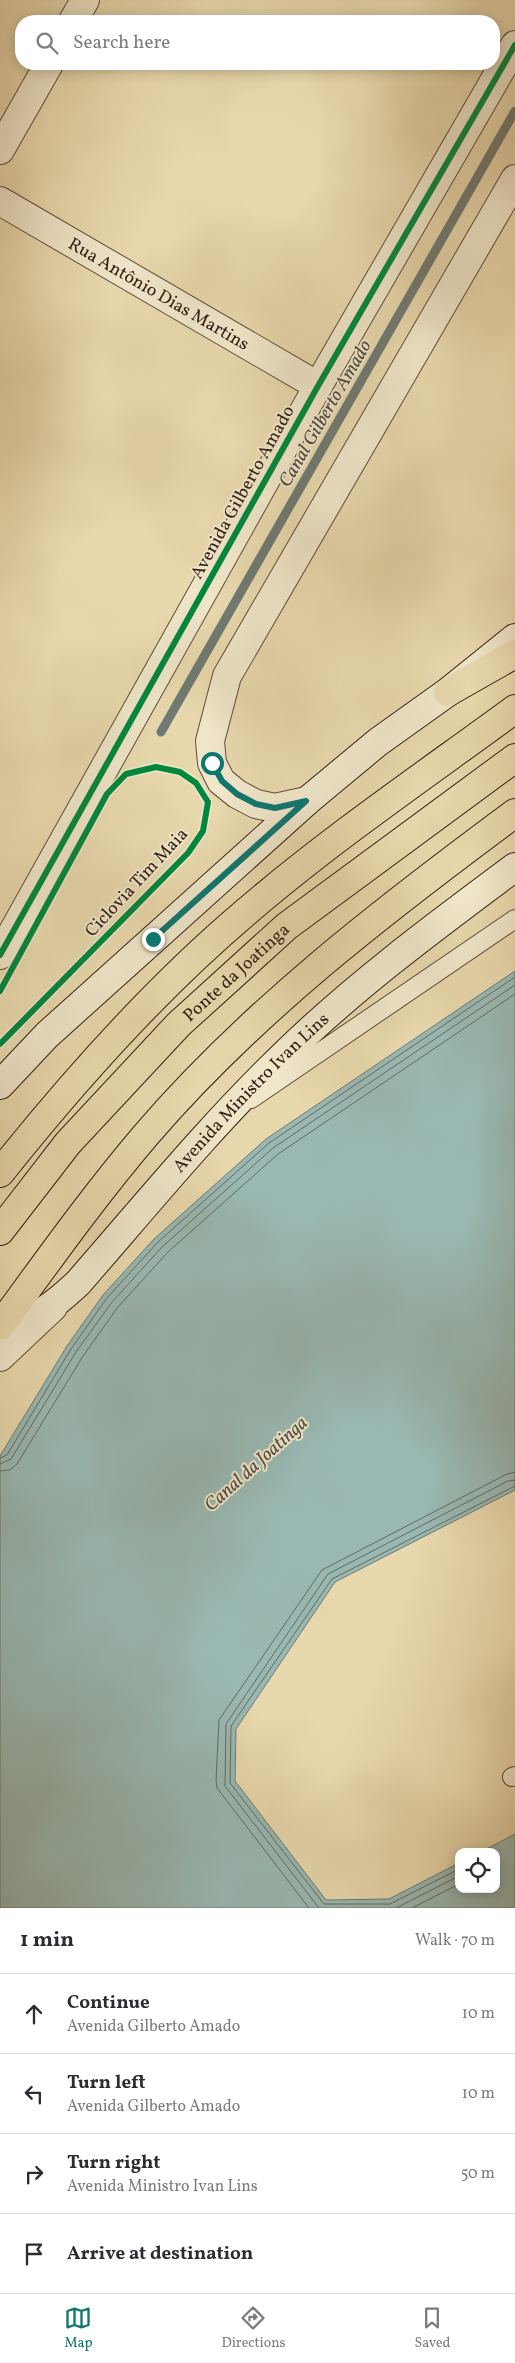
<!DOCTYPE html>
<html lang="en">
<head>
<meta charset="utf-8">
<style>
  body { margin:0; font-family:Vollkorn,serif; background:#f2f2f3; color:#2b2b33 }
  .controls { position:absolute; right:15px; bottom:15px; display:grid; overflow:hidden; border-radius:10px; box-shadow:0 2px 12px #0003 }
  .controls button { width:45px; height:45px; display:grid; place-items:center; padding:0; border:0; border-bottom:1px solid #e1e1e2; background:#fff; color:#2b2b33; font:25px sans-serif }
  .stop { position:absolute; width:15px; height:15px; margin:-11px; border:4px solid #0f766e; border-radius:50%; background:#fff }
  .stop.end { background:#0f766e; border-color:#fff; box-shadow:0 1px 5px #0008 }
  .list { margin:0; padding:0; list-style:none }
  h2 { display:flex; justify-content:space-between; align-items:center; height:65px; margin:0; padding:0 20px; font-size:21px }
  h2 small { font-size:16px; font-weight:400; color:#7c7c81 }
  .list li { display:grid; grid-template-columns:32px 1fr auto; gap:15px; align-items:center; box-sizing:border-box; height:80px; padding:0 20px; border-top:1px solid #e1e1e2 }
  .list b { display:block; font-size:19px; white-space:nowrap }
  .list p { margin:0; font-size:16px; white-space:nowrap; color:#7c7c81 }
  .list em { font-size:16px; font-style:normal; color:#7c7c81 }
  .icon { flex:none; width:28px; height:28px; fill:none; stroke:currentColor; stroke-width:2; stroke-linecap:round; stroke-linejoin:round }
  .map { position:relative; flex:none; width:515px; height:1908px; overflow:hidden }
  .search { position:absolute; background:#fff; box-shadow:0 2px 12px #0003; left:15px; right:15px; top:15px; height:55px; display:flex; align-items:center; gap:12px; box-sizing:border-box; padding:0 18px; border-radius:20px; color:#7c7c81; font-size:19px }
  .sheet { height:385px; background:#fff }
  nav { display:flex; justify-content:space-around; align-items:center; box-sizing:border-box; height:70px; border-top:1px solid #e1e1e2; background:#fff; font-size:14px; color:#7c7c81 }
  nav a { display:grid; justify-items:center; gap:2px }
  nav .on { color:#0f766e }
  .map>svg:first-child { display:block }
</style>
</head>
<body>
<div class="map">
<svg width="515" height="1908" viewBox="0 0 515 1908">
  <rect width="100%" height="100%" fill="#e8d8ad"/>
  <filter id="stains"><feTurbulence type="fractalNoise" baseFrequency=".004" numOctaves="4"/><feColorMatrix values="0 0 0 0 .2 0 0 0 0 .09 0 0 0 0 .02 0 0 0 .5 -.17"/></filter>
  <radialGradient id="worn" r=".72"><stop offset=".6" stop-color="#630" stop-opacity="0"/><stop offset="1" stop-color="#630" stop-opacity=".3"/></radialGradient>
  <path fill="#99b8b2" stroke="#6f7a72" d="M515 971V1490L335 1582 236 1729 235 1781 326 1900 389 1899 459 1863V1889H496V1852H481L515 1834V1908H0V1456L67 1346 103 1295 154 1239 266 1139Z"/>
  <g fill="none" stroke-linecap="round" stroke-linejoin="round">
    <path stroke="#646a62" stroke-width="1" d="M0 1458 7 1455 71 1349 107 1298 158 1242 269 1143 515 977
      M0 1464 11 1459 76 1352 112 1302 162 1247 273 1148 515 985
      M0 1471 10 1470 17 1464 83 1356 118 1307 168 1252 278 1154 515 994
      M459 1869 390 1904H324L230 1783 231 1726 332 1579 515 1486
      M309 1908 217 1788 216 1780 219 1720 322 1570 505 1475 515 1472
      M319 1908 225 1786 226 1724 328 1574 508 1481 515 1480
      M396 1908 459 1876
      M412 1908 459 1884"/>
    <path stroke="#6f7a72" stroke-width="9" d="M161 732 515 111"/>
    <defs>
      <path id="service" d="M251 1099 515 919
        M512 1777 515 1776"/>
      <g id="minor">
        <path d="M73 21 85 0"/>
        <path d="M0 150 49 64"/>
        <path id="s1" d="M0 201 318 386"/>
        <path d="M307 801 275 808 256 804 237 794 221 781 212 763 210 741 227 676 515 179"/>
        <path d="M0 955 318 386 515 45"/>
        <path d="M0 1357 53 1307"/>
      </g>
      <g id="secondary">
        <path d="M0 1085 47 1035 307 801 378 742 448 692 515 638"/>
        <path id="s2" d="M0 1326C38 1318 50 1309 78 1283 146 1205 212 1124 286 1053 357 984 436 926 515 867"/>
      </g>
      <g id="trunk">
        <path d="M448 692 515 654"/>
        <path d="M0 1173C74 1080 155 989 246 912 331 839 425 775 515 709"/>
        <path id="s3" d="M0 1231 68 1143 179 1024 287 926 515 758"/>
        <path d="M0 1326C47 1262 93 1197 145 1136 251 1012 384 910 515 813"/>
      </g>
    </defs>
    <use href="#service" stroke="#5d4c3a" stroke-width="20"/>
    <use href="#minor" stroke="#5d4c3a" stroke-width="30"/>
    <use href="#secondary" stroke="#2f1d13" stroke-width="30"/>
    <use href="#trunk" stroke="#2f1d13" stroke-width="30"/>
    <use href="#service" stroke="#f0e6ca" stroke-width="18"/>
    <use href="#minor" stroke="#f0e6ca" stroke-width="28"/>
    <use href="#secondary" stroke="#f0e6ca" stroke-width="28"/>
    <use href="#trunk" stroke="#e8d8ad" stroke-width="28"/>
    <defs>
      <path id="cycleway" d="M0 955 318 386 515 45
        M0 991 107 794 126 774 156 767 180 772 196 783 208 802 203 831 188 853 0 1044"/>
    </defs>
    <use href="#cycleway" stroke="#f0e6ca" stroke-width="9"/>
    <use href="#cycleway" stroke="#00873e" stroke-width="6"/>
  </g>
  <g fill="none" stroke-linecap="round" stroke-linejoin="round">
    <path stroke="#0f766e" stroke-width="6" d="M153 939 306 801 275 808 256 804 237 794 222 781 212 763"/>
  </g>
  <g text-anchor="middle" stroke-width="4" stroke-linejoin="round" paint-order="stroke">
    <g font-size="18" fill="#2f1d13" stroke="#f0e6ca">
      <text dy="6" stroke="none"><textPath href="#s1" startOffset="184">Rua Antônio Dias Martins</textPath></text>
      <text transform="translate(242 492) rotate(-61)" y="6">Avenida Gilberto Amado</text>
      <text transform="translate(136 882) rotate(-47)" y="6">Ciclovia Tim Maia</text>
      <text dy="6" stroke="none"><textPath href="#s3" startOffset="351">Ponte da Joatinga</textPath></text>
      <text dy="6" stroke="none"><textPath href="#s2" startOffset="348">Avenida Ministro Ivan Lins</textPath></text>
    </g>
    <g font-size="19" font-style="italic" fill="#4f4c43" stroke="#f0e6ca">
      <text transform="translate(324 413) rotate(-60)" y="7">Canal Gilberto Amado</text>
      <text transform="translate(255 1463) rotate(-42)" y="7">Canal da Joatinga</text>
    </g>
  </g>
  <rect width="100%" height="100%" filter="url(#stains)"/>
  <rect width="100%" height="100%" fill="url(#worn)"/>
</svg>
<div class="controls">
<button><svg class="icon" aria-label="locate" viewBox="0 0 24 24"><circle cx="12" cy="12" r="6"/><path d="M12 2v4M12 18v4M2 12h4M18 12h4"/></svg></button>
</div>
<div class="stop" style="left:212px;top:763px"></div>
<div class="stop end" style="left:153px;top:939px"></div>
<div class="search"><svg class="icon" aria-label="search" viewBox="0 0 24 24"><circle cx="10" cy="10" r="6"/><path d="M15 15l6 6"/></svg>Search here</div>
</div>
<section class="sheet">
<h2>1 min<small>Walk · 70 m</small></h2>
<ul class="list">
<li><svg class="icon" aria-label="ahead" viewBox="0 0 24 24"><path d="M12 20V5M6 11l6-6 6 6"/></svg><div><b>Continue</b><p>Avenida Gilberto Amado</p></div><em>10 m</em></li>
<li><svg class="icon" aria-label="left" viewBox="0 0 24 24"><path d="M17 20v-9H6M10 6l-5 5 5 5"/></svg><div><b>Turn left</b><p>Avenida Gilberto Amado</p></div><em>10 m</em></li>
<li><svg class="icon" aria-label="right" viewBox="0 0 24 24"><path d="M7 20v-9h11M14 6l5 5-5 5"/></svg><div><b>Turn right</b><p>Avenida Ministro Ivan Lins</p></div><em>50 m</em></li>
<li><svg class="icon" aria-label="arrive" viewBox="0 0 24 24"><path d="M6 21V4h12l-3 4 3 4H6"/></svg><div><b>Arrive at destination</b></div></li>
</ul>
</section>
<nav>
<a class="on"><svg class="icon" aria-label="map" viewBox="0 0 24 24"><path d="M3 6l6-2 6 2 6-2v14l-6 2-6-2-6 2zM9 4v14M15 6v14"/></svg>Map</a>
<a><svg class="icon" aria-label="directions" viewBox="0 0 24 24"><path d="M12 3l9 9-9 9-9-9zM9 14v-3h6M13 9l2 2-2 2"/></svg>Directions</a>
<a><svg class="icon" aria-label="saved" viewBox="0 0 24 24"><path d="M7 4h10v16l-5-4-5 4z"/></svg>Saved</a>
</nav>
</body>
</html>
